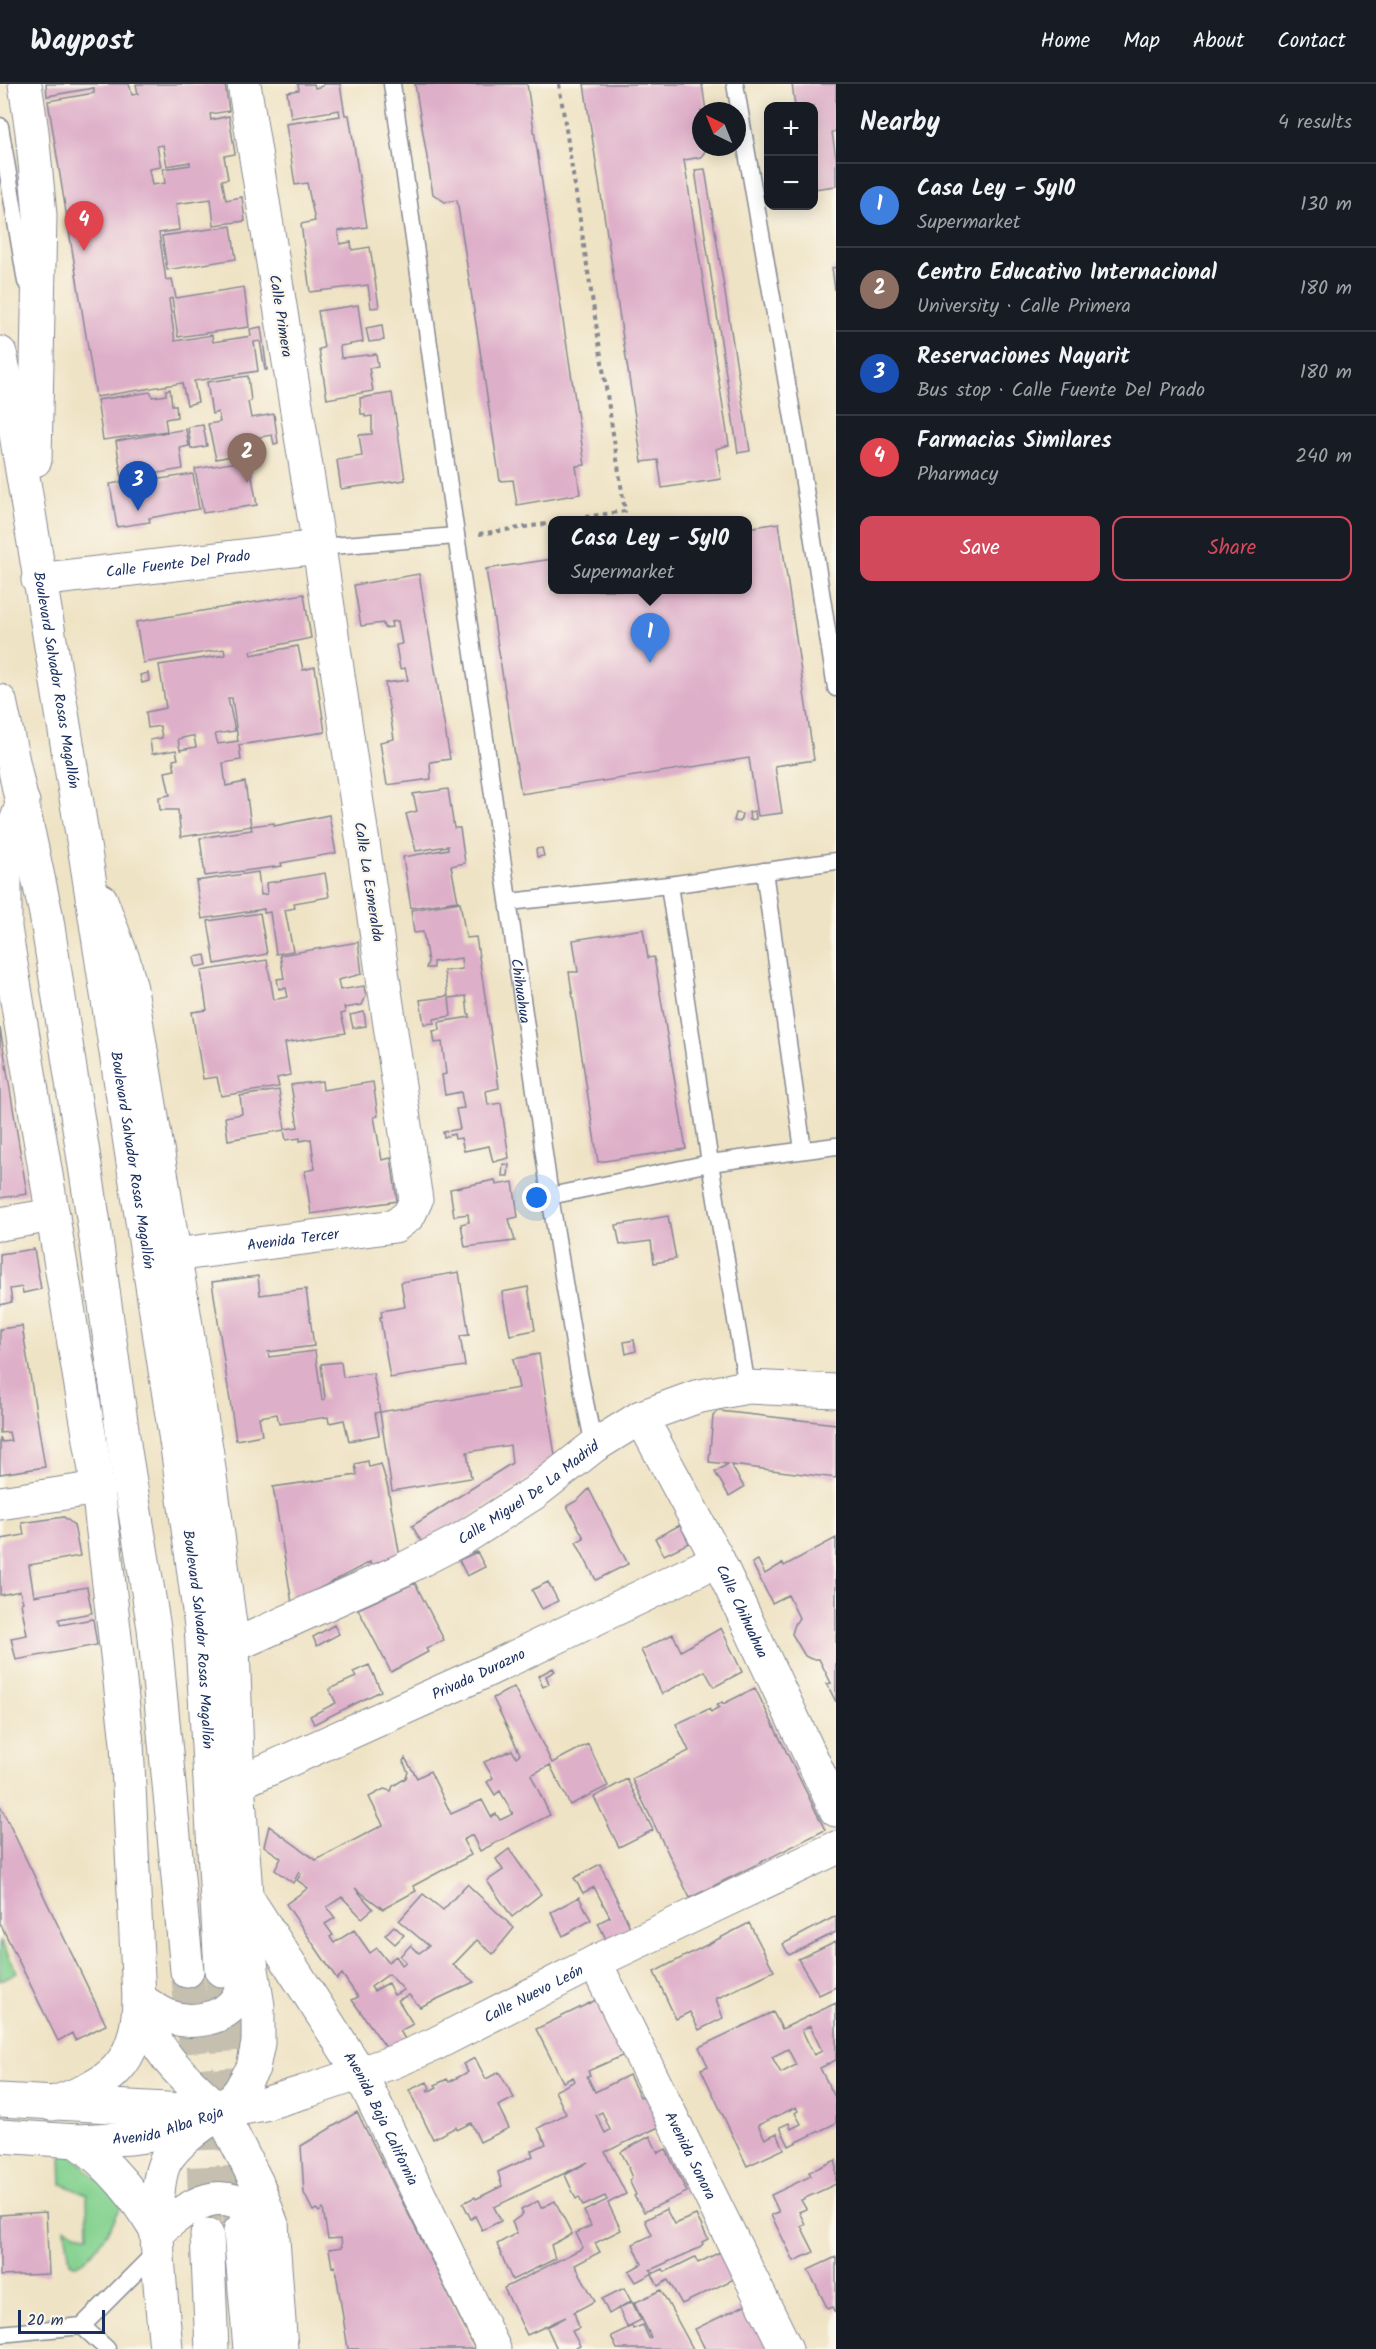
<!DOCTYPE html>
<html lang="en">
<head>
<meta charset="utf-8">
<style>
  body { margin:0; font-family:Kalam,sans-serif; background:#20242c; color:#f1f3f6 }
  .controls { position:absolute; right:18px; top:18px; display:grid; overflow:hidden; border-radius:12px; box-shadow:0 3px 15px #0003 }
  .controls button { width:54px; height:54px; display:grid; place-items:center; padding:0; border:0; border-bottom:2px solid #363941; background:#171b24; color:#f1f3f6; font:30px sans-serif }
  .compass { position:absolute; left:692px; top:18px; width:54px; height:54px; border-radius:50%; background:#171b24; box-shadow:0 3px 15px #0003; rotate:317deg }
  .scale { position:absolute; left:18px; bottom:15px; width:87px; box-sizing:border-box; padding-left:6px; border:3px solid #1b2f5e; border-top:0; font-size:16px; line-height:21px; white-space:nowrap; color:#1b2f5e; -webkit-text-stroke:4px #fbf7ec; paint-order:stroke }
  .you { position:absolute; left:537px; top:1114px; width:21px; height:21px; margin:-15px; border:4px solid #fff; border-radius:50%; background:#1a73e8; box-shadow:0 0 0 9px #1a73e833 }
  .badge { display:grid; place-items:center; width:39px; height:39px; border-radius:50%; background:#d1495b; color:#fff; font-size:20px; font-weight:700 }
  .pin { position:absolute; translate:-50% -50px; filter:drop-shadow(0 2px 3px #0008) }
  .pin::after { content:''; position:absolute; top:32px; width:21px; height:18px; background:inherit; clip-path:polygon(0 0,100% 0,50% 100%) }
  .popup { position:absolute; left:548px; top:432px; width:204px; height:78px; box-sizing:border-box; display:grid; place-content:center; border-radius:12px; background:#171b24; filter:drop-shadow(0 2px 4px #0005); font-size:20px; white-space:nowrap; color:#9ea1a6 }
  .popup b { font-size:22px; color:#f1f3f6 }
  .popup::after { content:''; position:absolute; left:50%; top:100%; margin-left:-12px; border:12px solid transparent; border-top-color:#171b24 }
  .list { margin:0; padding:0; list-style:none }
  h2 { display:flex; justify-content:space-between; align-items:center; height:78px; margin:0; padding:0 24px; font-size:26px }
  h2 small { font-size:20px; font-weight:400; color:#9ea1a6 }
  .list li { display:grid; grid-template-columns:39px 1fr auto; gap:18px; align-items:center; box-sizing:border-box; height:84px; padding:0 24px; border-top:2px solid #363941 }
  .list b { display:block; font-size:22px; white-space:nowrap }
  .list p { margin:0; font-size:20px; white-space:nowrap; color:#9ea1a6 }
  .list em { font-size:20px; font-style:normal; color:#9ea1a6 }
  .actions { display:flex; gap:12px; padding:18px 24px }
  .actions a { flex:1; padding:14px 0; border:2px solid #d1495b; border-radius:12px; text-align:center; font-size:21px; color:#d1495b }
  .actions .main { background:#d1495b; color:#fff }
  .map { position:relative; flex:none; width:836px; height:2265px; overflow:hidden }
  header { display:flex; align-items:center; gap:36px; box-sizing:border-box; height:84px; padding:0 30px; background:#171b24; border-bottom:2px solid #363941 }
  header strong { font-size:28px }
  nav { display:flex; gap:33px; margin-inline-start:auto; font-size:21px }
  main { display:flex }
  aside { flex:1; background:#171b24 }
  .map>svg:first-child { display:block }
</style>
</head>
<body>
<header>
<strong>Waypost</strong>
<nav><a>Home</a><a>Map</a><a>About</a><a>Contact</a></nav>
</header>
<main>
<div class="map">
<svg width="836" height="2265" viewBox="0 0 836 2265">
  <rect width="100%" height="100%" fill="#fbf7ec"/>
  <filter id="ink" filterUnits="userSpaceOnUse"><feTurbulence type="fractalNoise" baseFrequency=".0167" numOctaves="2"/><feDisplacementMap in="SourceGraphic" scale="12" xChannelSelector="R" yChannelSelector="G"/><feConvolveMatrix kernelMatrix="1 2 1 2 8 2 1 2 1" color-interpolation-filters="sRGB"/></filter>
  <filter id="wash" filterUnits="userSpaceOnUse"><feTurbulence type="fractalNoise" baseFrequency=".008" numOctaves="4" result="noise"/><feDisplacementMap in="SourceGraphic" scale="24" xChannelSelector="R" yChannelSelector="G"/><feGaussianBlur stdDeviation="1.35" result="paint"/><feColorMatrix in="noise" values="0 0 0 0 0 0 0 0 0 0 0 0 0 0 0 0 0 1.4 0 .05"/><feComposite in="paint" operator="in"/></filter>
  <g filter="url(#wash)">
    <rect width="100%" height="100%" fill="#efe3c5"/>
    <path fill="#85d290" stroke="#508077" stroke-width="1.5" d="M0 1856 17 1888 0 1897Z
      M71 2070 122 2119C116 2136 93 2175 76 2181L70 2178 65 2144 88 2152 87 2111 62 2100 61 2074 64 2071Z"/>
    <g id="blocks">
      <path fill="#deafc9" fill-rule="evenodd" d="M46 0H129L132 11 138 10 136 0H225L229 27 210 30 211 36 229 32 235 70 224 72 228 95 222 96 226 116 242 113 245 137 214 141 211 115 176 120 179 146 159 149 166 196 172 195 176 214 244 203 249 243 178 253 172 214 169 215 175 257 212 251 213 258 251 252 250 245 261 243 267 286H265L260 257 254 258 258 287 194 297 198 318 187 321 182 299 96 313 48 17 94 9V4L47 12ZM163 61 167 82 190 78V81L163 85 165 99 152 101 149 85 161 83 157 62Z
        M298 0H314L315 4 323 2V0H340L345 31H349L367 143 338 147 340 160 351 158 352 166 370 163 379 223 371 224 368 201 310 208 301 140 315 137 307 99 295 101 286 40 340 32 339 26 291 34 287 8 299 6Z
        M415 0H527L585 381 576 382 580 410 517 421 513 396 500 397 457 116 445 118 433 110Z
        M584 0H702L706 27H701V63H708L701 73 684 76 729 361 716 365 721 395 662 404 658 376 642 378Z
        M792 0H836V47L832 48 836 74V102L814 105V22H795Z
        M705 85 738 290 750 367 738 369 695 86Z
        M231 142 236 175 167 186 162 152Z
        M836 183V206H835L832 184Z
        M358 221 363 258 340 262 341 274 376 270 378 283 369 284 373 307 327 315 319 265 324 264 318 227Z
        M382 241 384 256 369 258 366 244Z
        M248 292 251 317 248 318 251 334 274 330 278 359 274 360 272 351 259 353 262 366 216 375 208 340 220 338 218 328 212 330 207 298Z
        M170 305 172 321H176L177 333 165 335 167 347 103 356 97 316 151 308 152 313 161 312 166 311V306Z
        M392 309 405 396 341 405 337 376 362 372 359 351 372 350V332L365 333V330H361L360 314Z
        M203 341 207 362 191 365 188 343Z
        M186 345 189 362 180 364 183 385 122 395 116 357Z
        M249 376 257 421 203 429 195 385Z
        M193 390 199 425 149 434 150 438 117 443 110 400 139 395 140 398Z
        M779 439 814 676 775 682 782 729 758 732 749 674 521 710 486 485 552 475V506H748V444Z
        M419 490 450 675 430 678 431 695 387 701 380 658 394 655 385 599 408 596 405 584 400 585 396 561 402 560 398 537 391 538 392 543 384 544 383 539 361 542 354 501Z
        M304 510 311 554 250 567 251 571 298 562 303 586 315 583 325 648 239 661 241 676 223 679 226 702 245 698 251 742 274 739V742L329 731 336 769 281 779 282 782 205 792 200 754 252 746 251 742 181 753 178 726H160L159 713 170 711 165 688 175 686 173 676 178 675 176 666 152 670 150 656 162 654 160 642 148 644 146 628 166 624 159 581 225 571 224 565 143 579 136 538ZM228 614H232L238 657 218 660 215 650 235 647ZM191 652H194L196 663 180 666 178 655Z
        M148 589 149 597 142 599 140 591Z
        M448 705 454 744H460L465 779 451 782 458 817 411 824 403 773 448 765V762L416 767 406 730 417 727 413 710Z
        M755 727 756 735 750 736 749 728Z
        M736 729 742 730 740 738 734 737Z
        M542 764 544 772 537 773 536 765Z
        M258 788 261 811 267 810 266 799 325 789 329 813 294 819 295 824 285 826 293 867 276 870 270 828 264 829V825L202 835 196 797Z
        M460 818 466 854 476 853 499 1004 486 1007 488 1021 501 1019 509 1074 493 1078 489 1062 464 1067 461 1054 455 1055 454 1050 444 1053 443 1048 460 1045 456 1025 464 1024 461 1008 445 1011 442 991 446 990 442 958 435 959 433 947 440 946 439 938 470 933V930H468L466 912 449 914 451 932 434 935V939L424 940 420 916 448 912 444 887 462 885 461 874 433 878V884H426L428 878 423 848 414 849 411 826Z
        M260 829 267 870 215 880 208 837Z
        M643 845 648 874 654 873 686 1065 598 1078 569 888H578L573 856Z
        M358 858 362 890 338 896 340 906 364 902 366 912 362 921 345 924 344 922 345 929 341 930 346 949 285 959 290 991 277 994 279 1003 221 1012 217 993 203 995 192 928 207 926 201 887 267 876 274 916 277 915 288 913 286 904 279 905 277 895 284 894 280 871Z
        M205 871 207 881 196 883 194 873Z
        M364 928 366 942 353 944 350 931Z
        M0 944 27 1110 0 1114Z
        M322 997 323 1006 373 998 378 1032 374 1033 382 1076 391 1074 397 1117 311 1130 305 1087 315 1085 311 1055 300 1057V1054L286 1056 284 1046 228 1056 225 1033 242 1030 240 1012 279 1006 285 1045 298 1043 291 1001Z
        M503 1080 509 1081 508 1092H502Z
        M495 1096 496 1101 513 1098 518 1133 509 1135 515 1157 465 1163 461 1140 469 1138 468 1130 454 1132 450 1105Z
        M668 1132 676 1175 654 1179 651 1157 620 1161 616 1141Z
        M34 1165 41 1205 23 1209 22 1203 10 1205 12 1218 0 1221V1170Z
        M459 1188 469 1251 460 1252 465 1282 390 1294 380 1233H382L381 1227 405 1223 401 1198Z
        M258 1192 260 1211 306 1205 314 1262 268 1268 269 1273 315 1267 322 1316 325 1315 321 1280 341 1278 343 1293 373 1289 380 1328 375 1329 379 1351 349 1357 344 1336 329 1339 328 1333 279 1340 277 1330 259 1333 262 1351 236 1356 212 1198Z
        M528 1203 535 1246 510 1251 502 1208Z
        M22 1242 45 1383 0 1390V1353L2 1358 11 1357 9 1348 0 1349V1245Z
        M634 1256 636 1267 626 1270 624 1258Z
        M539 1270 556 1378 424 1462 412 1442 512 1379 510 1361 467 1368 471 1394 392 1407 380 1328 519 1304 513 1275Z
        M719 1327 836 1340V1394L731 1381 744 1403 729 1412 715 1388 728 1380 709 1378 713 1332Z
        M368 1377 369 1383 381 1380 388 1404 400 1473 372 1488 370 1478 292 1519 273 1403 357 1391 355 1380Z
        M589 1405 628 1480 596 1496 576 1458 584 1454 567 1422 578 1416Z
        M64 1433 74 1441 80 1472 29 1481 34 1512 87 1503 92 1529 59 1535 60 1541 93 1535 97 1561 16 1576 11 1554 27 1551 21 1519 23 1518 20 1507 0 1511V1458H2V1455L24 1451 22 1439Z
        M680 1441 689 1459 664 1471 655 1454Z
        M836 1454V1618L827 1600 831 1599 819 1575H811L805 1572 792 1550 795 1540 799 1534 788 1511 772 1519 752 1479 758 1476 765 1490 783 1479 784 1482Z
        M477 1468 485 1483 467 1492 459 1476Z
        M548 1498 558 1517 542 1525 532 1506Z
        M415 1499 444 1556 426 1565 428 1568 391 1588 358 1525Z
        M334 1541 339 1550 317 1562 313 1553Z
        M721 1544 742 1588 714 1603 705 1587 662 1610 641 1566 673 1550 681 1567Z
        M369 1581 381 1607 314 1640 310 1632 336 1619 329 1605 356 1593 353 1588Z
        M553 1584 555 1587 546 1592 549 1600 543 1603 538 1592Z
        M514 1603 552 1679 588 1660 608 1702 570 1721 550 1681 531 1691 550 1731 480 1767 472 1751 463 1756 471 1771 413 1802 416 1807 383 1825 355 1804 373 1825 362 1834 342 1813 327 1823 335 1834 325 1840 333 1851 330 1853 334 1859 354 1846 370 1869 377 1864 388 1878 396 1872 402 1881 406 1878 400 1872 411 1861 419 1869 429 1862 399 1837 423 1810 443 1826 467 1800 514 1844 493 1870 477 1856 453 1881 474 1898 420 1923 409 1911 398 1916 413 1940 400 1947 405 1955 387 1965 352 1916 358 1913 342 1890 337 1895 286 1820 308 1804 297 1796 301 1790 299 1788 293 1799 275 1786 281 1774 264 1762 269 1742 316 1776 383 1741 369 1713 384 1705 391 1707 393 1702 406 1694 408 1688 403 1677 405 1674 417 1694 430 1687 451 1730 482 1716 491 1733 496 1730 500 1736 513 1730 500 1707 495 1711 487 1698 493 1694 484 1678 512 1666 516 1673 520 1670 493 1614ZM389 1890 404 1906 394 1911 388 1899 374 1907 371 1903Z
        M755 1604 825 1746 690 1814 632 1695 689 1667 676 1640 709 1625 711 1628 719 1623 717 1621 722 1618 723 1620Z
        M627 1695 653 1746 619 1763 594 1713Z
        M0 1721 106 1941 75 1956 72 1949 58 1957 0 1839Z
        M509 1765 541 1810 512 1833 487 1797 503 1786 496 1775Z
        M600 1780 631 1845 607 1857 598 1839 610 1833 594 1803 583 1809 574 1794Z
        M579 1813 591 1836 563 1852 551 1828Z
        M836 1832V1848L789 1871 783 1860Z
        M749 1839 774 1887 716 1915 723 1934 699 1946 690 1928 676 1935 654 1888Z
        M394 1842 404 1851 395 1860 385 1851Z
        M836 1857V1903L819 1911 798 1875Z
        M604 1912 631 1968 588 1987 590 1991 587 1992 595 2008 629 1991 640 2013 650 2007 661 2042 605 2068 626 2110 608 2119 621 2146 595 2159 600 2168 575 2181 595 2217 574 2228 579 2244 572 2247 580 2262 574 2265H557L547 2243 566 2233 527 2251 504 2204 583 2164 576 2149 591 2142 584 2127 607 2116 605 2112 583 2122 579 2113 576 2115 565 2091 588 2078 494 2123 501 2137 482 2146 475 2132 471 2135 463 2119 475 2113 476 2115 502 2102 498 2088 533 2072 531 2067 546 2060 538 2044 566 2030 555 2007 575 1997 573 1993 563 1998 536 1945ZM602 2028 610 2046 605 2049 596 2031Z
        M836 1919V1976L820 1984 836 2015V2039L789 2062 780 2043 789 2039 791 2045 801 2040 795 2029 798 2027 796 2023 758 2041 765 2055 777 2049 784 2065 747 2082 701 1985 708 1982 699 1963 773 1928 782 1945ZM810 1942 822 1967 814 1971 802 1946ZM788 1965 796 1981 781 1989 772 1973Z
        M475 1974 486 1995 499 1988 514 2014 498 2022 509 2044 480 2058 471 2039 457 2046 456 2043 433 2055 409 2006 427 1998 430 2004 427 2006 428 2008 437 2003 435 2001 447 1995 449 1998 468 1988 463 1980Z
        M357 2028 424 2161 475 2265H348L335 2182 332 2183 329 2165 342 2163 341 2154 328 2155 323 2125 319 2128 317 2125 313 2127 304 2109 301 2062Z
        M650 2052 658 2069 666 2065 687 2108 644 2128 634 2112 636 2111 629 2096 632 2094 628 2084 629 2083 621 2068Z
        M836 2076V2100L801 2116 806 2125 799 2128 805 2140 801 2142 814 2168 794 2177 771 2131 779 2128 771 2111 811 2092 809 2088Z
        M538 2117 541 2124 555 2117 572 2150 551 2161 555 2175 512 2196 497 2160 517 2149 512 2138 523 2130 521 2126Z
        M666 2125 674 2140 696 2131 708 2155 702 2158 703 2160 697 2165 650 2186 653 2189 636 2198 629 2187 642 2180 633 2160 652 2151 645 2136Z
        M46 2128 49 2190 0 2192V2131Z
        M720 2168 734 2195 682 2220 668 2196 658 2202 652 2190 663 2185 665 2188 695 2173 698 2179Z
        M836 2173V2229L833 2223 828 2225 808 2186Z
        M624 2204 631 2217 609 2230 602 2215Z
        M661 2206 693 2265H617L611 2252 632 2242 633 2245 643 2241 649 2254 651 2253 634 2219Z
        M632 2218 641 2236 627 2243 619 2224Z
        M751 2218 776 2265H705L695 2245Z"/>
    </g>
  </g>
  <g filter="url(#ink)">
    <use href="#blocks" fill-opacity="0" stroke="#858992" stroke-width="1.5"/>
    <g fill="none" stroke-linecap="round" stroke-linejoin="round">
      <path stroke="#c5bfb0" stroke-width="33" stroke-dasharray="33 16" stroke-linecap="butt" d="M221 1886 240 2145
        M187 1887 200 2005 206 2146"/>
      <defs>
        <g id="lane">
          <path id="s1" d="M392 0 550 1112 578 1284 594 1362"/>
          <path d="M735 0 802 386 836 604"/>
          <path d="M0 42 26 198"/>
          <path d="M319 463 456 452"/>
          <path d="M764 787 803 1066"/>
          <path d="M669 801 710 1079 747 1303"/>
          <path d="M509 818 669 801 836 777"/>
          <path d="M550 1112 710 1079 836 1062"/>
          <path d="M82 2242 107 2265"/>
          <path d="M0 2250 82 2242 158 2166"/>
        </g>
        <g id="street">
          <path id="s2" d="M38 496 319 463"/>
          <path d="M0 1140 53 1131"/>
          <path id="s3" d="M174 1171 395 1142 409 1131 416 1116 319 463 244 0"/>
          <path id="s4" d="M641 1333 718 1476 836 1726"/>
          <path d="M0 1419 98 1404"/>
          <path id="s5" d="M238 1699 473 1593 718 1476"/>
          <path d="M595 1878 836 1764"/>
        </g>
        <g id="secondary">
          <path d="M23 718 8 760 5 789V844L98 1404 127 1659 139 1915C138 1982 110 2000 51 2020"/>
          <path d="M101 816 124 878 131 905 207 1370 233 1562 238 1699 251 1879 258 1922V1959L253 1984 239 2008 221 2028"/>
          <path id="s6" d="M233 1562 402 1486 462 1455 534 1409 594 1362 641 1333 696 1313 747 1303 836 1307"/>
          <path id="s7" d="M249 1817 360 1989 494 2265"/>
          <path d="M139 1915C149 1921 158 1928 168 1932 190 1941 224 1936 237 1915 243 1904 247 1891 251 1879"/>
          <path d="M141 1921C154 1970 185 1994 221 2028"/>
          <path d="M0 2016 204 2027"/>
          <path id="s8" d="M0 2052 77 2057 131 2054 153 2051 221 2028 264 2020 304 2008 393 1978 435 1960 595 1878 786 2265"/>
        </g>
        <g id="highway">
          <path d="M25 0 32 48 40 131 35 376"/>
          <path id="s9" d="M0 269 11 320 86 774 178 1370 201 1542 221 1886"/>
          <path d="M0 617 46 830 94 1140 125 1367 154 1544 187 1887"/>
          <path d="M77 2057C112 2082 135 2112 157 2148"/>
          <path d="M240 2147 250 2265"/>
          <path d="M157 2148C200 2112 227 2098 272 2141"/>
          <path d="M207 2151 212 2265"/>
          <path d="M166 2265C163 2224 146 2104 168 2073 182 2054 202 2041 221 2028L257 2099 272 2141 281 2265"/>
        </g>
      </defs>
      <use href="#lane" stroke="#858992" stroke-width="19"/>
      <use href="#street" stroke="#858992" stroke-width="35"/>
      <use href="#secondary" stroke="#858992" stroke-width="35"/>
      <use href="#highway" stroke="#858992" stroke-width="35"/>
      <path stroke="#858992" stroke-width="4" stroke-dasharray="4.5 4.5" stroke-linecap="butt" d="M559 0 625 427 566 436
        M479 450 552 439"/>
      <use href="#lane" stroke="#fff" stroke-width="16"/>
      <use href="#street" stroke="#fff" stroke-width="33"/>
      <use href="#secondary" stroke="#fff" stroke-width="33"/>
      <use href="#highway" stroke="#fff" stroke-width="33"/>
    </g>
  </g>
  <g text-anchor="middle" stroke-width="4.5" stroke-linejoin="round" paint-order="stroke">
    <g font-size="15" fill="#1b2f5e" stroke="#fbf7ec">
      <text transform="translate(281 232) rotate(81)" y="5">Calle Primera</text>
      <text dy="5" stroke="none"><textPath href="#s2" startOffset="141">Calle Fuente Del Prado</textPath></text>
      <text dy="5" stroke="none"><textPath href="#s9" startOffset="332">Boulevard Salvador Rosas Magallón</textPath></text>
      <text transform="translate(369 798) rotate(81)" y="5">Calle La Esmeralda</text>
      <text dy="5" stroke="none"><textPath href="#s1" startOffset="916">Chihuahua</textPath></text>
      <text dy="5" stroke="none"><textPath href="#s9" startOffset="818">Boulevard Salvador Rosas Magallón</textPath></text>
      <text dy="5" stroke="none"><textPath href="#s3" startOffset="120">Avenida Tercer</textPath></text>
      <text dy="5" stroke="none"><textPath href="#s6" startOffset="334">Calle Miguel De La Madrid</textPath></text>
      <text dy="5" stroke="none"><textPath href="#s4" startOffset="219">Calle Chihuahua</textPath></text>
      <text dy="5" stroke="none"><textPath href="#s9" startOffset="1302">Boulevard Salvador Rosas Magallón</textPath></text>
      <text dy="5" stroke="none"><textPath href="#s5" startOffset="264">Privada Durazno</textPath></text>
      <text dy="5" stroke="none"><textPath href="#s8" startOffset="561">Calle Nuevo León</textPath></text>
      <text dy="5" stroke="none"><textPath href="#s7" startOffset="255">Avenida Baja California</textPath></text>
      <text dy="5" stroke="none"><textPath href="#s8" startOffset="170">Avenida Alba Roja</textPath></text>
      <text dy="5" stroke="none"><textPath href="#s8" startOffset="846">Avenida Sonora</textPath></text>
    </g>
  </g>
</svg>
<div class="controls">
<button>+</button>
<button>−</button>
</div>
<svg class="compass" viewBox="-18 -18 36 36"><path d="M0-13l5 13h-10z" fill="#e53935"/><path d="M0 13l5-13h-10z" fill="#9ea1a6"/></svg>
<div class="scale">20 m</div>
<div class="you"></div>
<div class="pin badge" style="left:650px;top:579px;background:#3f7fe0">1</div>
<div class="popup"><b>Casa Ley - 5y10</b>Supermarket</div>
<div class="pin badge" style="left:247px;top:399px;background:#8d6e63">2</div>
<div class="pin badge" style="left:138px;top:427px;background:#1a4fb4">3</div>
<div class="pin badge" style="left:84px;top:167px;background:#e0444e">4</div>
</div>
<aside>
<h2>Nearby<small>4 results</small></h2>
<ul class="list">
<li><span class="badge" style="background:#3f7fe0">1</span><div><b>Casa Ley - 5y10</b><p>Supermarket</p></div><em>130 m</em></li>
<li><span class="badge" style="background:#8d6e63">2</span><div><b>Centro Educativo Internacional</b><p>University · Calle Primera</p></div><em>180 m</em></li>
<li><span class="badge" style="background:#1a4fb4">3</span><div><b>Reservaciones Nayarit</b><p>Bus stop · Calle Fuente Del Prado</p></div><em>180 m</em></li>
<li><span class="badge" style="background:#e0444e">4</span><div><b>Farmacias Similares</b><p>Pharmacy</p></div><em>240 m</em></li>
</ul>
<div class="actions"><a class="main">Save</a><a>Share</a></div>
</aside>
</main>
</body>
</html>
